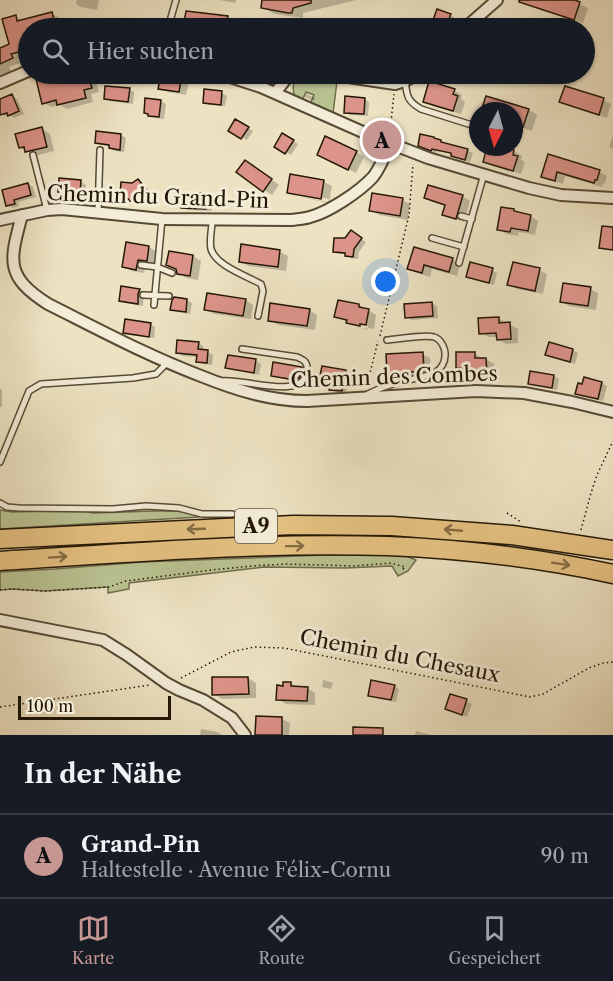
<!DOCTYPE html>
<html lang="de">
<head>
<meta charset="utf-8">
<style>
  body { margin:0; font-family:"Libre Caslon Text",serif; background:#20242c; color:#f1f3f6 }
  .compass { position:absolute; left:469px; top:102px; width:54px; height:54px; border-radius:50%; background:#171b24; box-shadow:0 2px 4px #0004; rotate:186deg }
  .scale { position:absolute; left:18px; bottom:15px; width:153px; box-sizing:border-box; padding-left:6px; border:3px solid #241706; border-top:0; font-size:16px; line-height:21px; white-space:nowrap; color:#241706; -webkit-text-stroke:4px #f3edd8; paint-order:stroke }
  .you { position:absolute; left:386px; top:282px; width:21px; height:21px; margin:-15px; border:4px solid #fff; border-radius:50%; background:#1a73e8; box-shadow:0 0 0 9px #1a73e833 }
  .badge { display:grid; place-items:center; width:39px; height:39px; border-radius:50%; background:#c59692; color:#111; font-size:20px; font-weight:700 }
  .pin { position:absolute; translate:-50% -50%; border:3px solid #fff; box-shadow:0 2px 6px #0006 }
  .list { margin:0; padding:0; list-style:none }
  h2 { display:flex; justify-content:space-between; align-items:center; height:78px; margin:0; padding:0 24px; font-size:26px }
  h2 small { font-size:20px; font-weight:400; color:#9ea1a6 }
  .list li { display:grid; grid-template-columns:39px 1fr auto; gap:18px; align-items:center; box-sizing:border-box; height:84px; padding:0 24px; border-top:2px solid #363941 }
  .list b { display:block; font-size:22px; white-space:nowrap }
  .list p { margin:0; font-size:20px; white-space:nowrap; color:#9ea1a6 }
  .list em { font-size:20px; font-style:normal; color:#9ea1a6 }
  .icon { flex:none; width:33px; height:33px; fill:none; stroke:currentColor; stroke-width:2; stroke-linecap:round; stroke-linejoin:round }
  .map { position:relative; flex:none; width:613px; height:735px; overflow:hidden }
  .search { position:absolute; background:#171b24; box-shadow:0 2px 4px #0004; left:18px; right:18px; top:18px; height:66px; display:flex; align-items:center; gap:15px; box-sizing:border-box; padding:0 21px; border-radius:33px; color:#9ea1a6; font-size:22px }
  .sheet { height:162px; background:#171b24 }
  nav { display:flex; justify-content:space-around; align-items:center; box-sizing:border-box; height:84px; border-top:2px solid #363941; background:#171b24; font-size:16px; color:#9ea1a6 }
  nav a { display:grid; justify-items:center; gap:3px }
  nav .on { color:#c59692 }
  .map>svg:first-child { display:block }
</style>
</head>
<body>
<div class="map">
<svg width="613" height="735" viewBox="0 0 613 735">
  <rect width="100%" height="100%" fill="#ede3c3"/>
  <filter id="stains"><feTurbulence type="fractalNoise" baseFrequency=".00333" numOctaves="4"/><feColorMatrix values="0 0 0 0 .2 0 0 0 0 .09 0 0 0 0 .02 0 0 0 .5 -.17"/></filter>
  <radialGradient id="worn" r=".72"><stop offset=".6" stop-color="#630" stop-opacity="0"/><stop offset="1" stop-color="#630" stop-opacity=".3"/></radialGradient>
  <path fill="#bac392" stroke="#6f6d4c" stroke-width="1.5" d="M305 76 337 81 333 114 310 104 314 95 306 92 302 101 295 97C291 86 293 79 305 76Z
    M0 510 12 512 80 510 93 513 154 511H176L201 515 199 517 0 529Z
    M325 555H404L416 560 408 571 398 576 392 566 346 568 264 567 129 583V589L108 593V587L45 591 12 589 0 590V572L55 569 142 562Z"/>
  <path fill="#0003" d="M77 0H99L97 10 81 7 76 4Z
    M220 0H236L235 3Z
    M264 0H356L303 13V18L274 14 263 7Z
    M535 0H571L588 8 583 23 541 10 533 5Z
    M187 12 227 17 235 22 234 28H185Z
    M52 14 60 18 63 28H28V56L18 59 20 63 9 67 13 76 0 82V50L11 45 15 17 23 21Z
    M450 15 455 18 452 27 439 22Z
    M490 24 504 28H488Z
    M62 74H94L99 92 91 94 93 102 67 109 60 105 52 107 44 103 38 80Z
    M162 74H186L190 76 186 95 168 92 160 88Z
    M249 74H274V77Z
    M514 74H527L526 77Z
    M129 90 134 92 133 104 110 101 105 98Z
    M454 90 462 95 461 99 465 102 461 114 432 106 425 101Z
    M222 93 227 96 225 106 209 105 204 102Z
    M306 94 315 98 314 101 305 97Z
    M12 96 17 99 24 114 14 118 10 115 7 117 2 114 0 110V101Z
    M487 97 529 110 537 115 532 131 514 125V111H483Z
    M364 99 369 102 368 116 350 115 345 112Z
    M147 100 161 101 166 104 164 119 155 118 145 112Z
    M603 100 611 104 607 118 569 106 561 101Z
    M236 121 253 131 247 140 230 130Z
    M42 129 50 134 54 151 35 156 20 147Z
    M121 135 126 138 124 152 115 151 110 148V146L101 145 96 142Z
    M283 135 298 144 291 155 276 146Z
    M613 135V149L609 147Z
    M441 141 447 145 468 151 473 153 470 162 457 158 452 155 453 154 437 151 436 153 424 148Z
    M489 147H500L514 151 522 156 521 160 525 162 521 174 493 166 485 161Z
    M356 152 364 157 356 173 326 158Z
    M549 156 599 172 607 176 605 184 603 183 602 187 565 176 563 184 551 180 543 176Z
    M253 166 279 185 272 195 264 190Z
    M291 176 324 182 332 186 329 203 295 196 328 202 329 199 295 193V196L288 192Z
    M138 180 143 183 154 197 150 200V205L136 204 121 194Z
    M81 182 86 185 85 196 64 194 59 191Z
    M28 184 33 187 36 197 18 202 19 206 13 208 8 205Z
    M206 195 211 198 215 204 211 211 188 210 182 207Z
    M462 196 470 201 464 222 452 218 444 214 446 206 433 202 425 198Z
    M402 200 410 204 408 220 379 215 371 210Z
    M519 214 530 216 538 221 535 235 519 232 518 236 506 234 498 229Z
    M351 232 366 242 359 252 358 259 351 258 346 254H340L335 251Z
    M128 244 149 247 157 252 155 264 146 263 144 273 132 271 124 267Z
    M243 246 280 252 288 256 286 271 248 266 240 261Z
    M415 249 452 259 460 264 457 276 432 269 430 277 417 273 409 268Z
    M193 256 201 261 198 280 186 278 178 273V270L168 265Z
    M492 270 497 273 494 285 473 279 468 276Z
    M539 270 547 274 543 294 517 289 509 284Z
    M123 288 140 290 144 293 143 306 126 303 121 300Z
    M590 289 598 293 596 310 569 306 561 301Z
    M187 300 192 303 190 314 177 312 172 309Z
    M245 300 253 305 251 319 214 314 206 310Z
    M432 303 437 306 438 318 412 320 407 317 406 305Z
    M359 305 376 315 374 329 368 328V330L355 327 367 329 368 326 354 324V326L336 316Z
    M309 310 317 315 315 330 278 325 270 320Z
    M498 318 518 329V343L506 344 498 339V337H489L481 333Z
    M150 324 155 327 154 338 130 335 125 332Z
    M198 343 203 346V351L208 352 213 355 212 365 203 364 198 361V357L183 356 178 353Z
    M550 344 573 350 578 353 575 364 552 357 547 354Z
    M474 353 482 359H486L494 364V378H482L474 373V372H466L458 367Z
    M422 354 430 358 431 375 396 377 388 373Z
    M256 361 261 364 259 375 232 370 227 368Z
    M301 368 306 371 301 382 278 378 273 375Z
    M345 371 350 374 346 393 336 392 331 389 332 383 321 379Z
    M531 373 554 376 559 379 557 390 534 386 529 383Z
    M0 376V389L2 390V407H0Z
    M602 383 607 386 603 401 582 396 577 393Z
    M248 678 256 683V698L222 699 214 694Z
    M323 680 333 683 331 689 322 687Z
    M291 683 299 688H307L315 693V705L286 704 278 699 285 687Z
    M394 686 399 689 396 702 375 698 370 695Z
    M451 696 472 704 467 717 447 709Z
    M282 719 290 723 289 735H257Z
    M201 729 217 732 222 735H200Z
    M416 731 431 735H415Z"/>
  <path fill="#dc9389" stroke="#241706" stroke-width="1.5" d="M262 0H311V3L293 8 292 13H288L261 8Z
    M519 0H575L580 2 574 20 519 2Z
    M437 9 451 14 446 26 433 20Z
    M186 11 228 16 226 28H183Z
    M52 12 56 28H28V38L23 40 26 50 11 54 13 58 0 64V48L9 44 2 19 16 15 17 21Z
    M56 74H88L92 88 84 90 86 98 57 105 56 100 42 104 36 79Z
    M161 74H182L179 92 158 89Z
    M429 81 455 89 453 94 458 96 453 111 423 102Z
    M105 86 130 88 128 102 104 99Z
    M565 86 604 98 599 115 559 102Z
    M204 89 222 91 221 105 203 103Z
    M12 94 19 111 8 116 7 113 0 115V99Z
    M345 96 365 98 364 114 344 113Z
    M486 96 529 109 523 127 514 124V111H481Z
    M145 98 161 100 159 117 148 116V114L144 113Z
    M235 119 249 127 241 139 228 131Z
    M42 127 47 147 25 152 24 147 19 148 15 134Z
    M96 131 121 134 120 150 109 148V145L95 143Z
    M282 133 294 140 285 154 274 147Z
    M420 134 434 137V138L441 140V142L468 149 465 160 451 156V153L432 149 431 151 418 146Z
    M325 136 357 151 348 170 317 155Z
    M487 147H506L514 150 513 155 518 156 513 171 483 162Z
    M548 154 600 170 597 180H595L594 183 557 172 555 181 541 177Z
    M245 160 272 179 263 192 236 172Z
    M290 174 324 180 321 199 287 193Z
    M59 178 81 180 80 194 58 192Z
    M138 179 150 194 145 197V203L130 201 124 195 120 194 121 182 132 183Z
    M28 183 31 195 14 200 15 204 6 206 2 190Z
    M428 185 463 195 456 219 442 215 445 205 424 198Z
    M181 193H206L210 201 206 209 181 208 175 200Z
    M372 193 403 198 400 216 369 211Z
    M501 207 514 209V211L531 215 528 231 511 228 510 232 497 230Z
    M602 226 613 227V250L599 248Z
    M351 230 362 238 354 249 353 257 345 256V253L333 252 334 238H345Z
    M126 242 149 246 147 261 138 260 136 270 122 267Z
    M241 244 280 250 278 267 239 262Z
    M414 247 453 258 449 272 424 265 422 273 407 269Z
    M169 251 193 255 190 276 177 274 176 269 166 265Z
    M470 262 493 268 489 283 466 277Z
    M513 262 540 268 535 291 507 285Z
    M563 283 591 287 588 306 560 302Z
    M121 286 140 289 138 294V304L119 301Z
    M207 293 246 299 243 316 204 310Z
    M174 297 187 299 186 312 170 310 172 300Z
    M338 300 359 304V307L369 309 366 325 360 324V326L346 323 347 320 334 317Z
    M432 302 433 316 405 318 404 304Z
    M270 303 310 309 307 326 268 321Z
    M499 317V323L510 322 511 339 497 340 496 333 479 334 478 318Z
    M125 319 151 323 149 337 123 333Z
    M177 340 199 342 198 349 208 350 207 363 196 362 197 355 176 353Z
    M549 342 573 349 570 362 545 355Z
    M423 352 424 371 387 374 386 354Z
    M456 352H475V358H486L487 374H473V368H456Z
    M228 355 256 359 254 373 225 368Z
    M273 362 302 367 300 377 295 380 271 376Z
    M322 366 346 370 342 391 329 390 331 382 319 380Z
    M530 371 554 375 552 388 528 384Z
    M584 377 602 382 598 399 575 394 578 383 582 384Z
    M212 677H248L249 694 212 695Z
    M371 680 395 685 391 700 368 696Z
    M283 682H291V686L308 687 307 701 276 700 277 685 283 686Z
    M450 694 467 699 462 715 445 709Z
    M256 716 282 717V735H255Z
    M353 727 383 728V735H353Z"/>
  <g fill="none" stroke-linecap="round" stroke-linejoin="round">
    <defs>
      <path id="service" d="M168 28 176 0
        M405 81C407 96 407 101 421 109L478 127
        M33 155 47 210
        M98 213 100 150
        M461 216 472 219
        M212 221C212 229 209 241 211 249 216 266 247 276 261 284L263 291 258 316
        M432 238 464 247
        M459 263 484 174
        M141 265 157 267 172 273
        M143 295 169 296
        M154 305 162 219
        M221 381C240 377 305 402 307 371 308 362 304 360 297 357L242 349
        M368 394C378 389 388 385 399 382 411 379 425 378 436 372 441 369 445 362 445 356 446 349 441 339 434 337 425 334 398 339 387 340
        M0 462 29 391 41 384 133 378 156 374 168 362
        M0 503 7 507 19 508 113 509 146 506 179 508 202 514H232"/>
      <path id="minor" d="M465 28 497 0
        M221 74 261 87 374 137 428 158 529 188 561 195 613 198
        M328 74 395 84 405 81 417 74
        M0 83 28 71
        M275 93 290 74
        M22 215C10 260 4 276 48 304 98 329 148 356 201 376 236 390 270 401 307 401L476 391 524 393 572 402 613 412
        M0 220 47 210 62 209 162 219 291 220C297 219 304 219 310 217 329 212 359 192 373 177 381 167 385 155 390 143
        M0 620 103 640 127 655 166 683 179 690 203 700 232 718 245 735"/>
      <path id="motorway" d="M0 539 246 527 294 525 392 526 512 535 613 550
        M0 561C129 553 258 542 387 546 463 549 539 558 613 574"/>
    </defs>
    <use href="#service" stroke="#564a35" stroke-width="8"/>
    <use href="#minor" stroke="#564a35" stroke-width="14"/>
    <use href="#motorway" stroke="#241706" stroke-width="21"/>
    <path stroke="#241706" stroke-width="1.5" stroke-dasharray="1.5 3" stroke-linecap="butt" d="M390 131 394 94
      M380 336 409 215 413 164
      M367 385 378 341
      M507 513 521 522
      M581 530 591 493 597 475 613 441
      M0 590 12 589 45 591 109 587 126 581 211 570 252 566 286 564 354 566 391 563 405 567 402 570
      M181 678 231 652 254 647 284 648 530 697 543 694 589 668 603 663 613 662
      M0 707 150 685"/>
    <use href="#service" stroke="#f3edd8" stroke-width="5"/>
    <use href="#minor" stroke="#f3edd8" stroke-width="10"/>
    <use href="#motorway" stroke="#e6c282" stroke-width="18"/>
  </g>
  <defs><path id="oneway-shaft" d="M-6 0H5M1.5-3L5.5 0L1.5 3" fill="none" stroke-width="1.6" stroke-linecap="round" stroke-linejoin="round" transform="scale(1.5)"/></defs>
  <g stroke="#856c44">
    <use href="#oneway-shaft" transform="translate(196 529) rotate(178)"/>
    <use href="#oneway-shaft" transform="translate(453 530) rotate(-175)"/>
    <use href="#oneway-shaft" transform="translate(295 546) rotate(-1)"/>
    <use href="#oneway-shaft" transform="translate(58 557) rotate(-4)"/>
    <use href="#oneway-shaft" transform="translate(561 564) rotate(9)"/>
  </g>
  <g text-anchor="middle" stroke-width="6" stroke-linejoin="round" paint-order="stroke">
    <rect fill="#f3edd8" stroke="#625745" stroke-width="1.5" x="235" y="509" width="42" height="34" rx="4.5"/>
    <g font-size="20" font-weight="bold" fill="#241706">
      <text x="256" y="533">A9</text>
    </g>
    <g font-size="21" fill="#241706" stroke="#f3edd8">
      <text transform="translate(158 197) rotate(2)" y="7">Chemin du Grand-Pin</text>
      <text transform="translate(394 377) rotate(-2)" y="7">Chemin des Combes</text>
      <text transform="translate(400 656) rotate(11)" y="7">Chemin du Chesaux</text>
    </g>
  </g>
  <rect width="100%" height="100%" filter="url(#stains)"/>
  <rect width="100%" height="100%" fill="url(#worn)"/>
</svg>
<svg class="compass" viewBox="-18 -18 36 36"><path d="M0-13l5 13h-10z" fill="#e53935"/><path d="M0 13l5-13h-10z" fill="#9ea1a6"/></svg>
<div class="scale">100 m</div>
<div class="you"></div>
<div class="pin badge" style="left:382px;top:140px">A</div>
<div class="search"><svg class="icon" aria-label="search" viewBox="0 0 24 24"><circle cx="10" cy="10" r="6"/><path d="M15 15l6 6"/></svg>Hier suchen</div>
</div>
<section class="sheet">
<h2>In der Nähe<small></small></h2>
<ul class="list">
<li><span class="badge">A</span><div><b>Grand-Pin</b><p>Haltestelle · Avenue Félix-Cornu</p></div><em>90 m</em></li>
</ul>
</section>
<nav>
<a class="on"><svg class="icon" aria-label="map" viewBox="0 0 24 24"><path d="M3 6l6-2 6 2 6-2v14l-6 2-6-2-6 2zM9 4v14M15 6v14"/></svg>Karte</a>
<a><svg class="icon" aria-label="directions" viewBox="0 0 24 24"><path d="M12 3l9 9-9 9-9-9zM9 14v-3h6M13 9l2 2-2 2"/></svg>Route</a>
<a><svg class="icon" aria-label="saved" viewBox="0 0 24 24"><path d="M7 4h10v16l-5-4-5 4z"/></svg>Gespeichert</a>
</nav>
</body>
</html>
